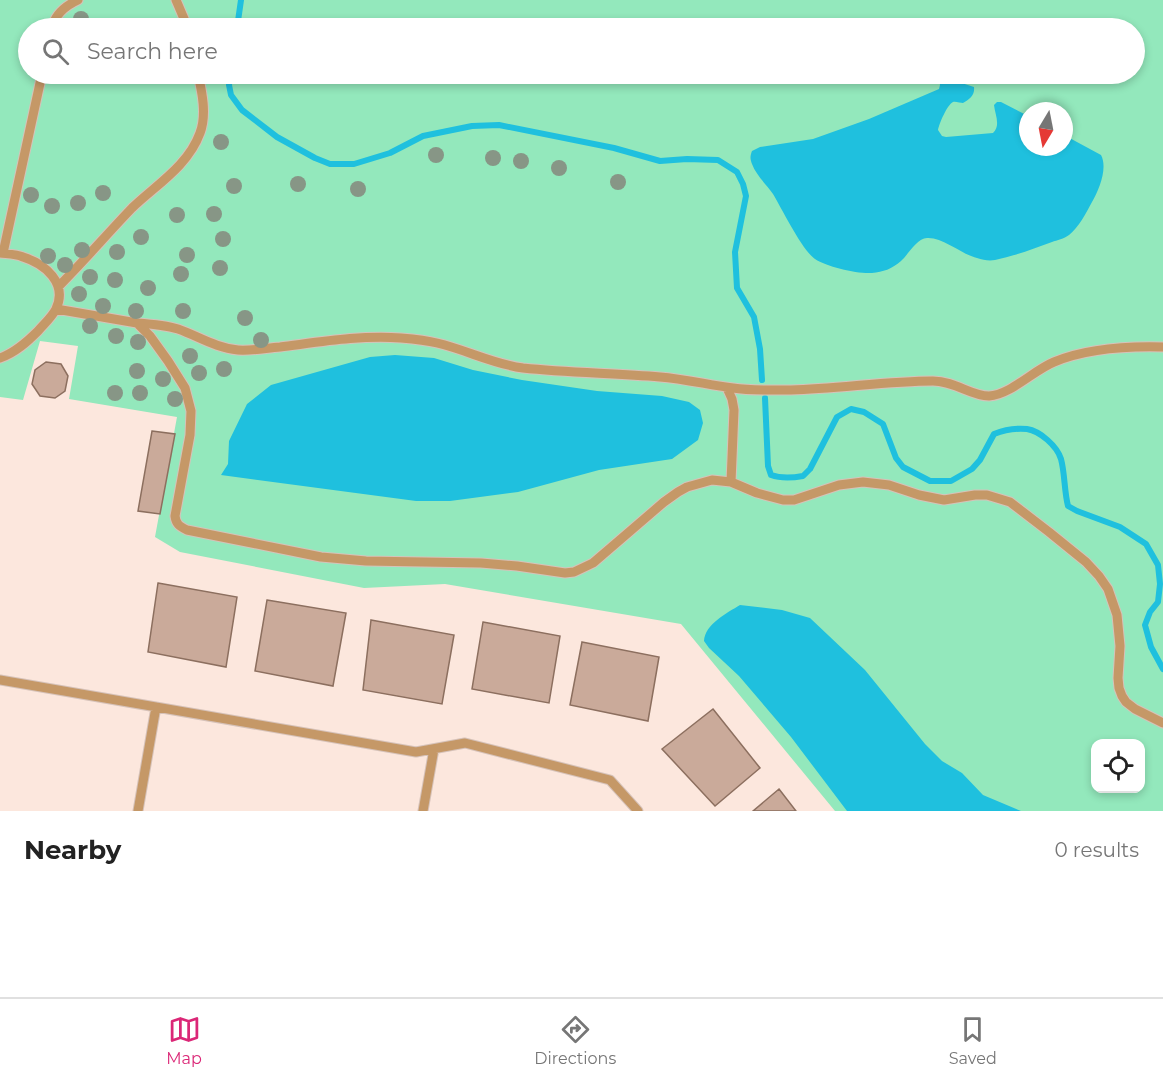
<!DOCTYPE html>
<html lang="en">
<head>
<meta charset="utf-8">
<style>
  body { margin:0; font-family:Montserrat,sans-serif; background:#f6f6f6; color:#222 }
  .controls { position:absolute; right:18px; bottom:18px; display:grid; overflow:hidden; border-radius:12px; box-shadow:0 3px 9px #0003 }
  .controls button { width:54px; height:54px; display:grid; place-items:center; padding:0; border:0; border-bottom:2px solid #e0e0e0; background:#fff; color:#222; font:30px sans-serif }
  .compass { position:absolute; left:1019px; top:102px; width:54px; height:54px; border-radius:50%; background:#fff; box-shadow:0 3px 9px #0003; rotate:190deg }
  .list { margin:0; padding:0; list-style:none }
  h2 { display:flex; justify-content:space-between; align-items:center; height:78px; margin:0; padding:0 24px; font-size:26px }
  h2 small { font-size:20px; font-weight:400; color:#767676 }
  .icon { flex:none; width:33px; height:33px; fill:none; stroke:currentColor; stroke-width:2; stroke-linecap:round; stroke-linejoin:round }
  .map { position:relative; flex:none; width:1163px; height:811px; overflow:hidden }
  .search { position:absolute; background:#fff; box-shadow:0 3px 9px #0003; left:18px; right:18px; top:18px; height:66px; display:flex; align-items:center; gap:15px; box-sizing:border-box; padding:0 21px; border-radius:33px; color:#767676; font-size:22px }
  .sheet { height:186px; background:#fff }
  nav { display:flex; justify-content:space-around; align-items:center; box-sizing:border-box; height:84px; border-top:2px solid #e0e0e0; background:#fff; font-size:16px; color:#767676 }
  nav a { display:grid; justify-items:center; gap:3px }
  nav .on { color:#db2777 }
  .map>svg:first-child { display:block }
</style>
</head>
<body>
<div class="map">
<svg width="1163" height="811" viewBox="0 0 1163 811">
  <rect width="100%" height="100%" fill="#fce7dd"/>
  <path fill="#93e8bc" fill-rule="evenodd" d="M0 0H1163V811H835L681 624 445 584 364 588 180 552 155 537 177 417 69 399 78 346 40 341 23 400 0 397ZM28 28H1134V74H28ZM1028 111H1064V147H1028ZM1096 744H1140V788H1096Z"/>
  <path fill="#1fc0de" d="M943 77 974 87C975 96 969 99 963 103 961 103 955 101 953 102 947 105 939 124 938 130L942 136 946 137 993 133C1001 125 995 115 994 105L997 102H1001L1028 116V147H1064V135L1101 155C1108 168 1099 190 1092 202 1086 213 1079 227 1069 235 1064 239 1057 240 1052 242 1033 249 1014 256 995 260 989 261 983 260 977 258 961 254 943 237 927 238 917 238 908 255 901 261 892 269 883 272 872 273 857 274 827 267 815 259 802 250 782 209 773 194 766 184 756 175 752 164 750 159 750 156 752 151L760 147 813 139 869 119 939 89 940 85 939 80Z
    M395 355 434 358 473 370 522 380 597 391 662 396 689 402 700 410 703 423 698 440 672 459 599 470 518 492 450 501H416L221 475 228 464 229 441 247 404 271 385 370 357Z
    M740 605 782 610 810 618 865 670 925 744 942 761 962 773 983 795 1021 811H847L791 737 739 676 709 648 704 641C705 624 727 613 740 605Z"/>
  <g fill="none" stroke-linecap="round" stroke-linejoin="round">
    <path stroke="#1fc0de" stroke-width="6" d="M237 28 241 0
      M230 74 229 85 231 95 242 110 277 137 315 158 330 164H354L390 153 423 136 472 126 499 125 614 148 660 161 687 159 718 160 737 172 743 184 746 196 735 252 737 288 754 317 760 349 762 380
      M765 398 768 466 771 475C782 479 792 478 803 476L810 469 837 417 851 409 864 412 883 424 896 458 903 467 930 481H951L972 469 980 460 994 434C1004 430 1016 428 1027 429 1040 431 1057 446 1061 459 1065 474 1064 490 1068 506L1077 511 1120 527 1146 544 1158 565 1160 584 1158 602 1150 612 1145 625 1151 647 1163 669"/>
  </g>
  <path fill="#caaa9a" stroke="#8c6f5f" stroke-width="1.5" d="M46 362 61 364 68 376 65 391 55 398 40 396 32 384 35 370Z
    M152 431 175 434 160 514 138 511Z
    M158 583 237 597 226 667 148 652Z
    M267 600 346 613 333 686 255 671Z
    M371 620 454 635 442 704 363 690Z
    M483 622 560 636 549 703 472 689Z
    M582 642 659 657 648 721 570 705Z
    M713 709 760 768 715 806 662 749Z
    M779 789 796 811H753Z"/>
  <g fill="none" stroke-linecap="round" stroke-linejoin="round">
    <defs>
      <path id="service" d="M176 0 188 28
        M52 28C55 14 65 6 78 0
        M0 253C8 254 16 254 23 257 45 264 68 283 56 309 52 317 44 324 38 331 27 342 15 353 0 358
        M3 253 42 74
        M59 286C84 261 107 234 132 208 156 185 188 166 200 133 207 115 202 92 198 74
        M56 309 137 323 150 336 168 361 185 388 191 411 190 435 175 516C176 524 179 526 187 530L321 557 366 561 481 563 517 566 565 573 574 572 593 563 664 502 678 492 687 487 712 480 731 482 757 493 783 500H794L839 485 863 482 889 485 919 495 944 500 975 495H987L1010 502 1049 532 1086 562 1099 576 1108 589 1117 615 1120 646 1118 678 1119 688 1122 696 1126 702 1135 709 1163 723
        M137 323C151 324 165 325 178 329 198 336 216 348 238 350 252 351 266 348 280 347 320 342 360 335 401 338 413 339 425 340 437 343 467 350 493 364 523 368 569 373 615 373 660 377 685 379 709 385 733 388 752 391 772 390 791 390 838 389 886 381 933 381 955 381 971 396 989 396 1010 395 1034 370 1054 362 1088 348 1127 346 1163 347
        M727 388 732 399 734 410 731 482
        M0 680 416 752 465 743 610 780 638 811
        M138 811 156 707
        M423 811 434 749"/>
    </defs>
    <use href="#service" stroke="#d6c2b9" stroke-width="11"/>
    <use href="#service" stroke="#c59867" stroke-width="9"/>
  </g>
  <g fill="#879686">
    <circle cx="81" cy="19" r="8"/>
    <circle cx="221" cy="142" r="8"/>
    <circle cx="436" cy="155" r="8"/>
    <circle cx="493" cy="158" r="8"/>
    <circle cx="521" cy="161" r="8"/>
    <circle cx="559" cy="168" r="8"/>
    <circle cx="618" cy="182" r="8"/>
    <circle cx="298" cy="184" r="8"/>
    <circle cx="234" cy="186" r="8"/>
    <circle cx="358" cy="189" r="8"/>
    <circle cx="103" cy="193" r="8"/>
    <circle cx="31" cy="195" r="8"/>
    <circle cx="78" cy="203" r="8"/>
    <circle cx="52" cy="206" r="8"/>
    <circle cx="214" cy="214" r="8"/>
    <circle cx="177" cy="215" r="8"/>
    <circle cx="141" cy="237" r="8"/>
    <circle cx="223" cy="239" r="8"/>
    <circle cx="82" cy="250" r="8"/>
    <circle cx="117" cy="252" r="8"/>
    <circle cx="187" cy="255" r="8"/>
    <circle cx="48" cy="256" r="8"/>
    <circle cx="65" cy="265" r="8"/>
    <circle cx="220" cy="268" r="8"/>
    <circle cx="181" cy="274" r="8"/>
    <circle cx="90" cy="277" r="8"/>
    <circle cx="115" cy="280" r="8"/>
    <circle cx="148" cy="288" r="8"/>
    <circle cx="79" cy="294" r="8"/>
    <circle cx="103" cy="306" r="8"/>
    <circle cx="136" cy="311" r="8"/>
    <circle cx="183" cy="311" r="8"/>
    <circle cx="245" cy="318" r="8"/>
    <circle cx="90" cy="326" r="8"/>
    <circle cx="116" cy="336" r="8"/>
    <circle cx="261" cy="340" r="8"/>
    <circle cx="138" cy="342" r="8"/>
    <circle cx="190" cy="356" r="8"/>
    <circle cx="224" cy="369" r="8"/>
    <circle cx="137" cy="371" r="8"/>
    <circle cx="199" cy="373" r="8"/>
    <circle cx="163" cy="379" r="8"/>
    <circle cx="115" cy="393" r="8"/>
    <circle cx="140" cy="393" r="8"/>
    <circle cx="175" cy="399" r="8"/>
  </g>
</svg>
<div class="controls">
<button><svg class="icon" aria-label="locate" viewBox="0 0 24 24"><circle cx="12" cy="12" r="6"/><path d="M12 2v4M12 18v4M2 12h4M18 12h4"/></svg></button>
</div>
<svg class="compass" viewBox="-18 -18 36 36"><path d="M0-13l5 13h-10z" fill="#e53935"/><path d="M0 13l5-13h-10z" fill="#767676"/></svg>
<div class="search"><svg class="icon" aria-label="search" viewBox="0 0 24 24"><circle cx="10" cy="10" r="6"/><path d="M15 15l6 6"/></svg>Search here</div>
</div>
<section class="sheet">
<h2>Nearby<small>0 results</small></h2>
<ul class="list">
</ul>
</section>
<nav>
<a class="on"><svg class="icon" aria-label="map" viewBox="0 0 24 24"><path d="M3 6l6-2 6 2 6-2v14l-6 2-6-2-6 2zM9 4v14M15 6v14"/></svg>Map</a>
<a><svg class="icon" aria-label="directions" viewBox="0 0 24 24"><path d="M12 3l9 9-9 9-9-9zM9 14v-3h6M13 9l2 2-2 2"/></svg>Directions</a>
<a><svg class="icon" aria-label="saved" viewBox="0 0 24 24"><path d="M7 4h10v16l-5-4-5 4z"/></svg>Saved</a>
</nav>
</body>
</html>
